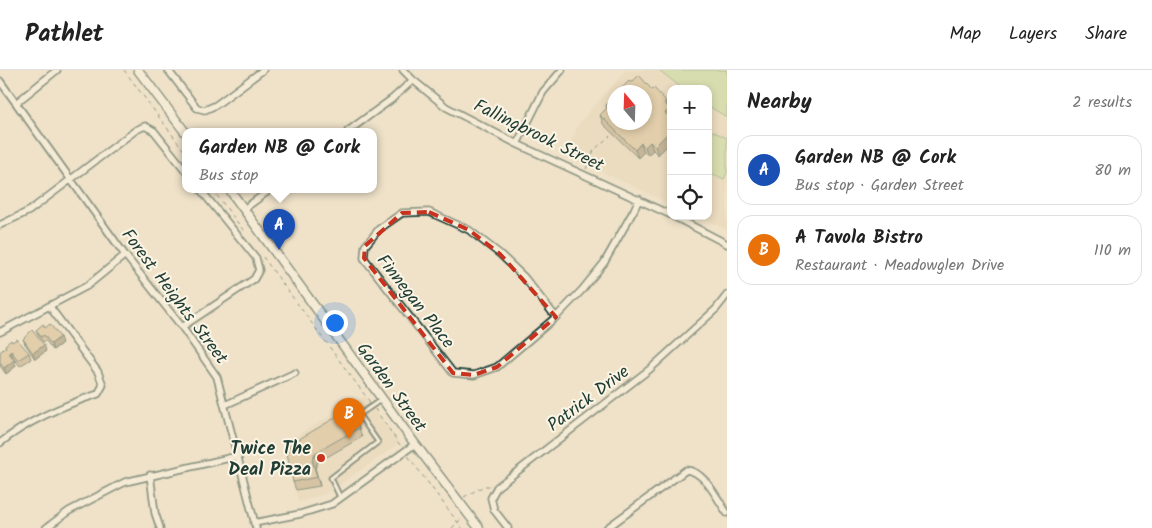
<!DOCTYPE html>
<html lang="en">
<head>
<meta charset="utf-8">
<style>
  body { margin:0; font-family:Kalam,sans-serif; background:#f2f2f2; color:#222 }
  .controls { position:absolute; right:15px; top:15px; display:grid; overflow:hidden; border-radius:10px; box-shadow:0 2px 8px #0003 }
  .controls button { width:45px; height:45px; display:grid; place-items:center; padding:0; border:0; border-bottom:1px solid #e0e0e0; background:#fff; color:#222; font:25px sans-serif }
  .compass { position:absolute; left:607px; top:15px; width:45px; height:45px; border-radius:50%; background:#fff; box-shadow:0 2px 8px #0003; rotate:341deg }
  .you { position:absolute; left:334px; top:252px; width:18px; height:18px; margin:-12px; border:4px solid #fff; border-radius:50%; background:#1a73e8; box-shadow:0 0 0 8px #1a73e833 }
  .badge { display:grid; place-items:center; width:32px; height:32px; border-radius:50%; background:#d93025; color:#fff; font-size:16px; font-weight:700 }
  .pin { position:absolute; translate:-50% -41px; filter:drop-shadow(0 1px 2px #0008) }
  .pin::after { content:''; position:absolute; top:26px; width:18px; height:15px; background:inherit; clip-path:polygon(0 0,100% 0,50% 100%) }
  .popup { position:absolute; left:182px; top:58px; width:195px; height:65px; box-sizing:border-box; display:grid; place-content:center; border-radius:10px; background:#fff; filter:drop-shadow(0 1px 4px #0005); font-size:16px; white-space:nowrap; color:#767676 }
  .popup b { font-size:19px; color:#222 }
  .popup::after { content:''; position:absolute; left:50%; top:100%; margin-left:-10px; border:10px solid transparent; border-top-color:#fff }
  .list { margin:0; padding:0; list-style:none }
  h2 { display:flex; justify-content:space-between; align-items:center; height:65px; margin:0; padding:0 20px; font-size:21px }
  h2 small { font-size:16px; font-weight:400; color:#767676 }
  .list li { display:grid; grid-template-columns:32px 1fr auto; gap:15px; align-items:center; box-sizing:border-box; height:70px; margin:0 10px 10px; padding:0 10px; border:1px solid #e0e0e0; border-radius:15px }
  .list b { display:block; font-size:19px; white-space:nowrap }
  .list p { margin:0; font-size:16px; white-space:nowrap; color:#767676 }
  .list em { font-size:16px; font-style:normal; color:#767676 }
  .icon { flex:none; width:28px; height:28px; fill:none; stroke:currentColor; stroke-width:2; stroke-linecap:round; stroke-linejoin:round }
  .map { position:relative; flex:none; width:727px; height:458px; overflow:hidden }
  header { display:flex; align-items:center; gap:30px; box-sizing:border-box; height:70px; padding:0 25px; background:#fff; border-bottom:1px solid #e0e0e0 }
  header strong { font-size:24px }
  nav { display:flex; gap:28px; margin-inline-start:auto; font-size:18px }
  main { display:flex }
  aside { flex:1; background:#fff }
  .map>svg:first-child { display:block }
</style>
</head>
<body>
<header>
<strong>Pathlet</strong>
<nav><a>Map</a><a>Layers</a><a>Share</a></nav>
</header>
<main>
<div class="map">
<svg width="727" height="458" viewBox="0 0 727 458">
  <rect width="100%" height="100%" fill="#efe2c9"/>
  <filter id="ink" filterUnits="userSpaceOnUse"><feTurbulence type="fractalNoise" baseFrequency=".02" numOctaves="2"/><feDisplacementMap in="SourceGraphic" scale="10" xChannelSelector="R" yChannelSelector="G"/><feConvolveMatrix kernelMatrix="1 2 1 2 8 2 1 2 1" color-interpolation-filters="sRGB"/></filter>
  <g filter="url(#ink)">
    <path fill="#e6d5b5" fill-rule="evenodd" d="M626 0H659L683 19H671V134L565 85 579 53ZM614 22H644V52H614Z
      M708 36 727 47V160L698 146H708Z
      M365 326 400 373 333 419 322 425 298 432 284 373Z"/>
    <path fill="#bcd890" stroke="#6e8a62" d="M659 0H727V47L708 36V19H683Z
      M708 59 727 68V103L724 109 708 102Z"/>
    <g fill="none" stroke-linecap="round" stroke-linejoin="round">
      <defs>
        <path id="service" d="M340 427 331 408 378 372 359 345 382 329"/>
        <path id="minor" d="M168 0 197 38 205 40 216 35 263 0
          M403 0 413 10 446 37 517 74 671 145
          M0 11 125 185 182 257 217 307 256 458
          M16 33 57 0
          M348 61 392 29 413 10
          M517 74 543 22 562 0
          M244 139 271 119
          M673 146 727 174
          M0 155 29 141 136 60 145 56 154 61 185 100
          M556 247 524 207 500 184 469 160 429 142 402 143 379 159 365 176 364 188 453 303 474 305 497 297 556 247 582 220 604 193 634 140 639 129
          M182 257 254 209 259 200 256 188 200 119
          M0 262 87 216 125 185
          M225 335 295 303
          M0 373C28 351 64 335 98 324L103 315 98 302 50 237
          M150 405 155 443 160 458
          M254 453 300 444 332 434 415 374
          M46 458 69 441 125 412 238 386
          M508 458 494 440 491 428 497 417 650 299 716 239 727 225
          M607 458 686 400C705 401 717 429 727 443"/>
        <path id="tertiary" d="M138 0 185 62
          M229 119 415 374 479 458"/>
      </defs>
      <use href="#service" stroke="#1f3d34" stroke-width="7"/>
      <use href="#minor" stroke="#1f3d34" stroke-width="9"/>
      <use href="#tertiary" stroke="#1f3d34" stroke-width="11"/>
      <path stroke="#1f3d34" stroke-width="1" stroke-dasharray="4 4" stroke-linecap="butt" d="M124 0 185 82
        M586 99 594 80 610 66
        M212 119 244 161
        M263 187 370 332
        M375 339 400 375
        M408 386 462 458
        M464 427 484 416H490
        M452 458 462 448"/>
      <use href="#service" stroke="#fcf5e5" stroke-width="3"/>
      <use href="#minor" stroke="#fcf5e5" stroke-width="5.5"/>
      <use href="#tertiary" stroke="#fcf5e5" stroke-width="8"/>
    </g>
    <path fill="#b59d74" stroke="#1f3d34" d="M652 20 670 39 671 42V72L658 85 653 80 648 85 644 82 638 88 603 54 600 45 607 38 606 35Z
      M45 258 62 273 53 280 46 271 43 272 38 265 36 260Z
      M23 269 46 281 35 289 25 274Z
      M12 272 29 283 31 289 20 296 13 287 12 288 16 296 6 304 0 296V282L6 277 5 275Z
      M359 358 362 367 318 392 315 398 320 416 296 420 293 412 291 381 289 375Z"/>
    <path fill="#937f5e" stroke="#1f3d34" d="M666 31 671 42V50L665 43 664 33Z
      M671 60V72L658 85 655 76Z
      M650 72 653 80 648 85 645 77Z
      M641 73 644 82 638 88 635 80Z
      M60 267 62 273 53 280 51 274Z
      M44 275 46 281 35 289 33 283Z
      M11 281 13 287 11 289 9 283Z
      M14 290 16 296 6 304 4 298Z
      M315 383 318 392 315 398 320 416 317 407 312 390Z"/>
    <path fill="#d2b687" stroke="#1f3d34" d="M639 5 652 20 654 18 666 31 664 33 670 39 665 43 671 49V60L655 76 650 72 645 77 641 73 635 80 600 45 608 37 606 35 614 26V52H644V22H618L629 11 631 13Z
      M43 254 45 258 50 254 60 267 51 274 44 265 41 267 36 260Z
      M32 260 44 275 33 283 23 269Z
      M17 269 29 283 18 290 11 281 9 283 14 290 4 298 0 293V282L6 277 5 275 11 270 12 272Z
      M345 342 351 344 359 358 315 383 312 390 317 407 293 412 287 383 292 380 289 375Z"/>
  </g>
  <path d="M0 0H727V458H0ZM429 142 469 160 500 184 556 247 497 297 474 305 453 303 364 188 365 176 402 143Z" fill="#efe2c9" fill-opacity=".55" fill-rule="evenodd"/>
  <path fill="none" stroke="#c8321e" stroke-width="4" stroke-dasharray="10 6" stroke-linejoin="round" d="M429 142 469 160 500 184 556 247 497 297 474 305 453 303 364 188 365 176 402 143Z"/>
  <circle fill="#c8321e" stroke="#fcf5e5" stroke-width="2" cx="321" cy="388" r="5"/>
  <g text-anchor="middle" stroke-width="4" stroke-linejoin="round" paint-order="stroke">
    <g font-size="18" fill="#1f3d34" stroke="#fcf5e5">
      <text transform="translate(539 65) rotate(26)" y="6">Fallingbrook Street</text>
      <text transform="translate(175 226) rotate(53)" y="6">Forest Heights Street</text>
      <text transform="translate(416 231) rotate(52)" y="6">Finnegan Place</text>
      <text transform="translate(392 317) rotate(54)" y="6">Garden Street</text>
      <text transform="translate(588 328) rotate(-37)" y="6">Patrick Drive</text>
    </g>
    <g font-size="18" font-weight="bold" fill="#1f3d34" stroke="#fcf5e5" text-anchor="end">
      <text x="311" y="384">Twice The<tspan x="311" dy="21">Deal Pizza</tspan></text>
    </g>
  </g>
</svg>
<div class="controls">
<button>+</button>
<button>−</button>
<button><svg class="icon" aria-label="locate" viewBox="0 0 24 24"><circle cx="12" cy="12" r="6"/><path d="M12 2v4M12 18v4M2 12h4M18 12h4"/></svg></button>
</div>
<svg class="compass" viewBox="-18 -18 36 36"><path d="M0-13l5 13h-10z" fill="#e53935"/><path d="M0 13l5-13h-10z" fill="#767676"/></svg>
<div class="you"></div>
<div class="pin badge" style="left:279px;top:180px;background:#1a4fb4">A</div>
<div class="popup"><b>Garden NB @ Cork</b>Bus stop</div>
<div class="pin badge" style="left:349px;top:369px;background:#e8710a">B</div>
</div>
<aside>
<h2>Nearby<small>2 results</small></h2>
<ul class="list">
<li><span class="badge" style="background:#1a4fb4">A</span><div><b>Garden NB @ Cork</b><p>Bus stop · Garden Street</p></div><em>80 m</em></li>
<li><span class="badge" style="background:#e8710a">B</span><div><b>A Tavola Bistro</b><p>Restaurant · Meadowglen Drive</p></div><em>110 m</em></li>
</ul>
</aside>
</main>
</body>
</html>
